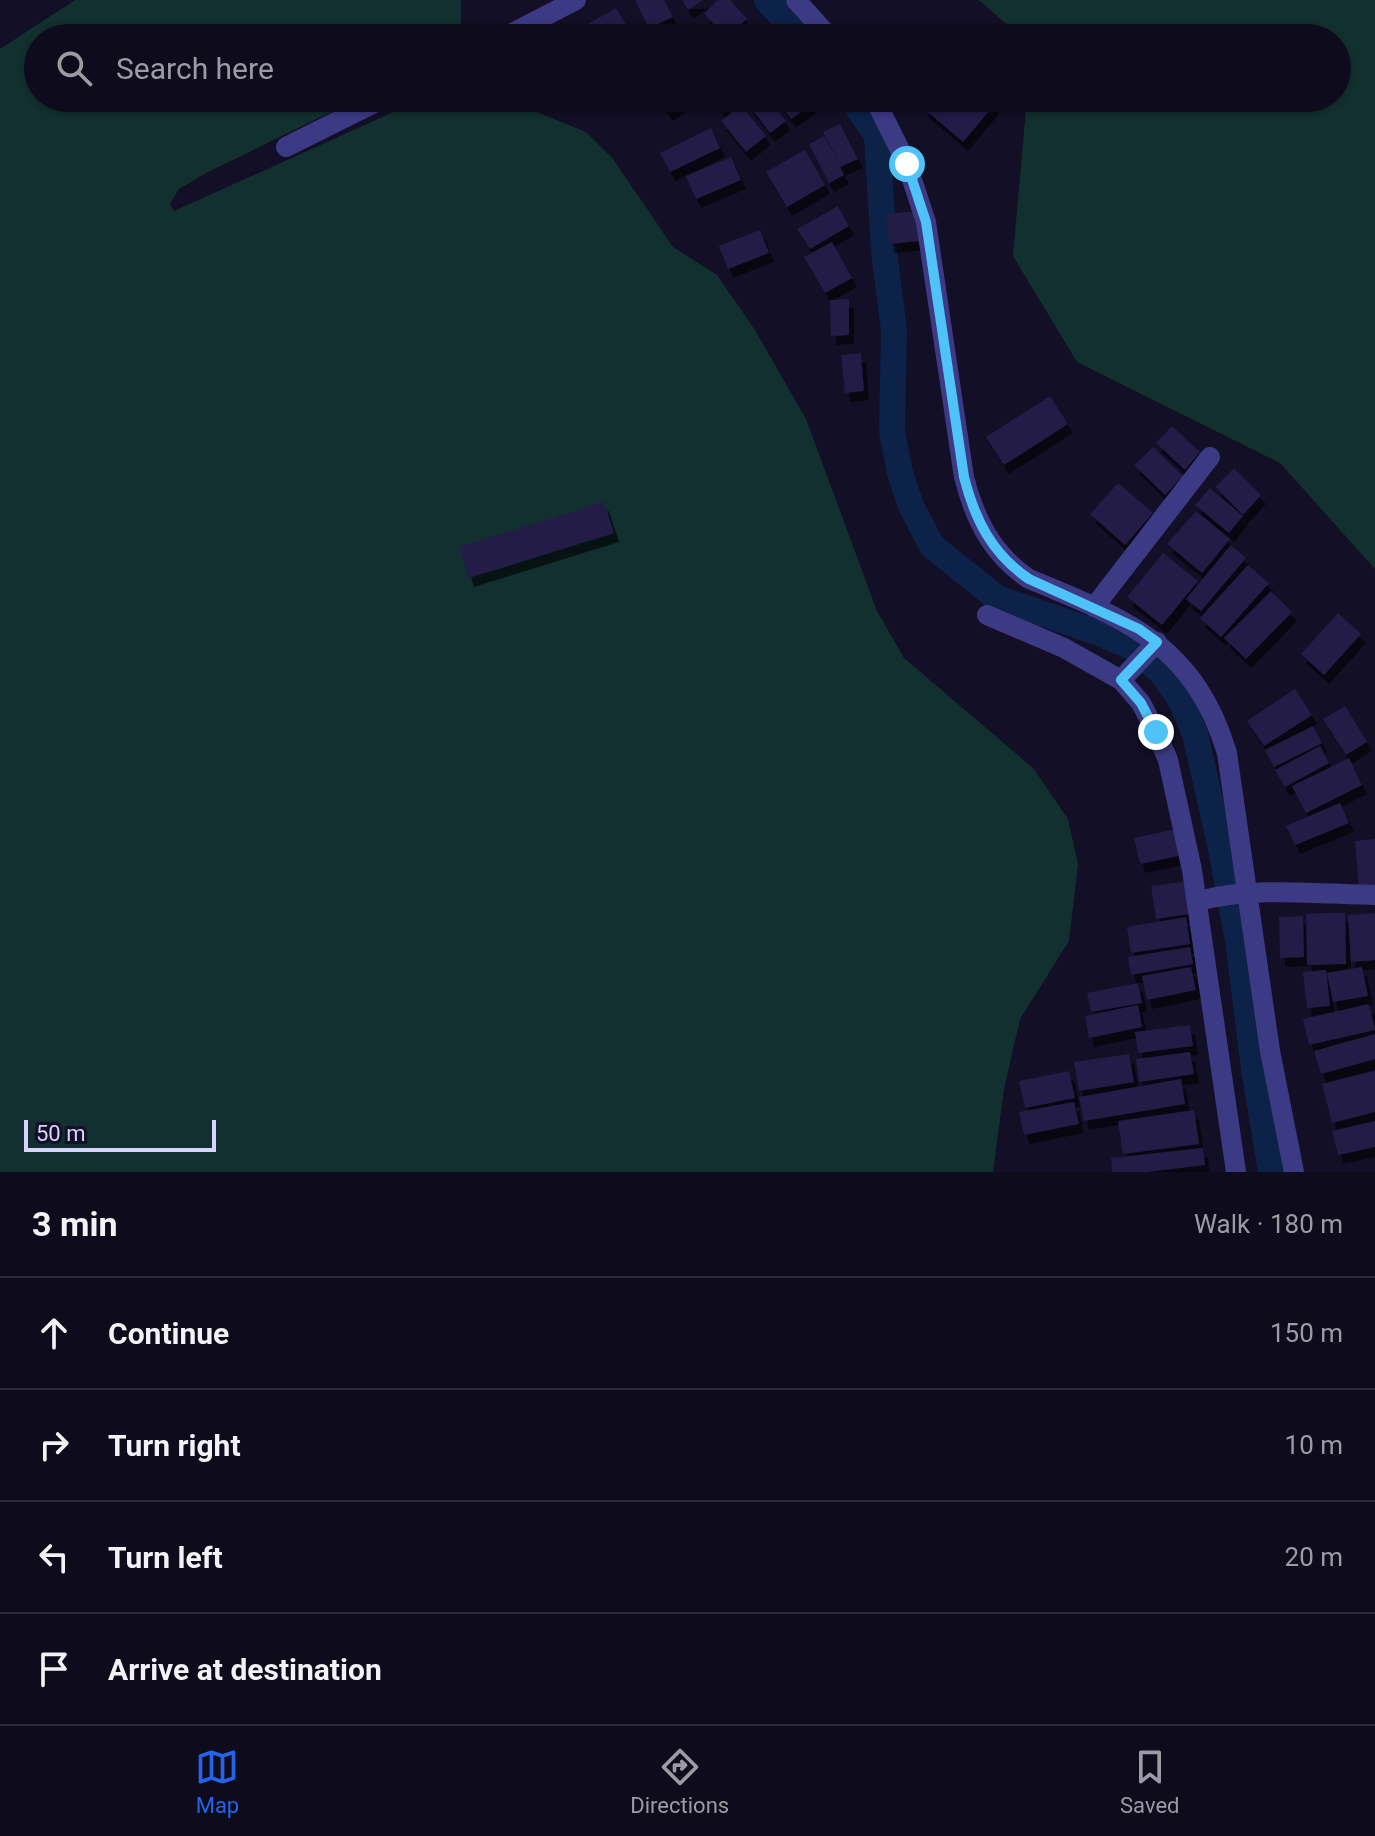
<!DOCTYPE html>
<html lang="en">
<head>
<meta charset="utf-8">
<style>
  body { margin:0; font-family:Roboto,sans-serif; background:#1c1929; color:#f1f3f6 }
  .scale { position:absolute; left:24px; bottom:20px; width:192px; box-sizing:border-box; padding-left:8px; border:4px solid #d9d4ff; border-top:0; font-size:22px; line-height:28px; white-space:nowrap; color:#d9d4ff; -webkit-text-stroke:6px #130f26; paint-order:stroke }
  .stop { position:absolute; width:24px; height:24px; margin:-18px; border:6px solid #4fc3f7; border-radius:50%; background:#fff }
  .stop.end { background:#4fc3f7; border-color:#fff; box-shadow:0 2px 8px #0008 }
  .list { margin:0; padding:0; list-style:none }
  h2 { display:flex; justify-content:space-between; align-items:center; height:104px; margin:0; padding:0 32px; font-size:34px }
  h2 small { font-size:26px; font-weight:400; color:#9b9ba3 }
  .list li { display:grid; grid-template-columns:52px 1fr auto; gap:24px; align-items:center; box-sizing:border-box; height:112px; padding:0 32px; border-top:2px solid #2e2b3b }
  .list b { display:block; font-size:30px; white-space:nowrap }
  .list em { font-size:26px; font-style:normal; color:#9b9ba3 }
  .icon { flex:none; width:44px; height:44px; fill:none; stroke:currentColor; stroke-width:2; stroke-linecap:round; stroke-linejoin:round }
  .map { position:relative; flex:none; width:1375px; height:1172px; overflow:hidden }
  .search { position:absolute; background:#0e0b1c; box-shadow:0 2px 6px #0004; left:24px; right:24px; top:24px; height:88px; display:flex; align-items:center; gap:20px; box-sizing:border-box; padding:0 28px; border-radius:44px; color:#9b9ba3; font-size:30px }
  .sheet { height:552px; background:#0e0b1c }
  nav { display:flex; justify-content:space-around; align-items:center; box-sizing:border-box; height:112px; border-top:2px solid #2e2b3b; background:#0e0b1c; font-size:22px; color:#9b9ba3 }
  nav a { display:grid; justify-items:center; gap:4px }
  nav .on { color:#2563eb }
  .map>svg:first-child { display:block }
</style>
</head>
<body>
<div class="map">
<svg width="1375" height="1172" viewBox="0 0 1375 1172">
  <defs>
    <filter id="shadow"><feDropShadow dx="5" dy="9" stdDeviation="0" flood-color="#0009"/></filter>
  </defs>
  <rect width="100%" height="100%" fill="#130f26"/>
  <path fill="#12302f" d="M75 0H461V38H38V98H360L208 172 179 189 170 204 174 211 409 105 474 98 522 106 586 132 613 159 673 247 717 275 755 330 806 419 877 611 904 658 1033 768 1068 819 1078 864 1069 941 1020 1019 1004 1089 993 1172H0V49Z
    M979 0H1375V569L1280 463 1077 362 1013 256 1027 98H1337V38H1022Z"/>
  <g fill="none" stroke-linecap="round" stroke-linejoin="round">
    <path stroke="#0c2248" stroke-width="26" d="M767 0 801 38
      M851 98 877 136 884 251 894 330 892 431 900 473 911 506 932 546 997 598 1096 632 1132 647 1162 673 1180 699 1195 734 1220 844 1238 941 1254 1069 1271 1172"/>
  </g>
  <path fill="#241b47" filter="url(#shadow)" d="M635 0H664L673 17 649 28Z
    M682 0H703L688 10Z
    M718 0H730L747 19 725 38 704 13Z
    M616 8 631 33 622 38H584L579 29Z
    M658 98H689L668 112Z
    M712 98H746L723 113Z
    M757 98H768L786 121 770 133 749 105Z
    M775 98H816L817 100 791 119Z
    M930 98H985L994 105 963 142 922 107Z
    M741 105 766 136 746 152 721 121Z
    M840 124 858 159 840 167 844 175 829 183 809 144 824 136 839 163 823 132Z
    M711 128 720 148 670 172 660 153Z
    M805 150 825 185 787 207 766 172Z
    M731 157 741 180 696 199 686 176Z
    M838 206 849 226 810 249 797 229Z
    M916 211 919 241 889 244 886 214Z
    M760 230 769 253 728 269 719 246Z
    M832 242 852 278 825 293 804 257Z
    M849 299V335L831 336 830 300Z
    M861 353 864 391 845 393 841 355Z
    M1050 396 1068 424 1004 465 986 437Z
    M1172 426 1200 452 1185 470 1156 443Z
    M1153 447 1183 476 1165 495 1134 465Z
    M1234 468 1261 495 1243 515 1215 487Z
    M1118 483 1153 513 1125 545 1090 514Z
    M1210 488 1243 516 1229 533 1195 505Z
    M604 502 614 533 469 578 459 547Z
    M1196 511 1230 539 1202 573 1167 544Z
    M1231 545 1246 558 1201 611 1186 599Z
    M1163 553 1198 581 1162 625 1127 597Z
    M1248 565 1269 583 1221 637 1200 618Z
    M1271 591 1292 612 1246 659 1224 638Z
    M1338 613 1361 634 1324 675 1301 654Z
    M1295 689 1312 715 1264 746 1247 721Z
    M1345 706 1367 742 1346 755 1323 719Z
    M1313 726 1322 743 1274 767 1265 750Z
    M1320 746 1329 763 1285 787 1275 770Z
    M1349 758 1362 785 1306 813 1292 786Z
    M1340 803 1349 823 1295 845 1286 826Z
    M1177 829 1183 855 1140 864 1134 838Z
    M1375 839V885L1359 887 1355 841Z
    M1191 881 1196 913 1156 919 1151 886Z
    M1325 913H1345L1346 964 1307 965 1306 914Z
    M1375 913V960L1351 962 1348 915Z
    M1303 916 1304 957 1280 958 1279 917Z
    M1186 917 1190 944 1131 953 1127 927Z
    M1190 947 1193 964 1131 975 1128 957Z
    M1191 967 1196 990 1147 1000 1142 976Z
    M1362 967 1368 996 1333 1002 1327 973Z
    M1326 970 1330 1006 1307 1008 1303 972Z
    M1138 983 1142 1003 1091 1012 1087 993Z
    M1369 1004 1375 1030 1309 1045 1303 1019Z
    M1138 1005 1142 1027 1089 1038 1085 1016Z
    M1190 1025 1193 1046 1138 1053 1135 1032Z
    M1375 1034V1059L1321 1074 1314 1051Z
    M1190 1052 1194 1074 1139 1082 1136 1059Z
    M1129 1054 1134 1082 1079 1091 1074 1062Z
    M1069 1071 1075 1098 1025 1108 1019 1081Z
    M1375 1071V1112L1332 1123 1322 1084Z
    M1181 1079 1185 1104 1084 1121 1079 1097Z
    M1074 1102 1079 1124 1024 1135 1019 1112Z
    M1194 1110 1199 1144 1123 1154 1118 1121Z
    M1375 1121V1147L1338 1155 1332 1131Z
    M1203 1148 1205 1165 1147 1172H1112L1111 1158Z"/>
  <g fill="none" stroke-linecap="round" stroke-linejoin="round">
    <path stroke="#3d3a85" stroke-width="20" d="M796 0 830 38
      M503 38 576 0
      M874 98 907 164 926 222 964 477C975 520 992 554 1029 579 1126 619 1194 644 1227 753L1270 1051 1294 1172
      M286 147 384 98
      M1094 607 1210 457
      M987 615 1064 648 1121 680 1141 703 1156 732 1168 760 1192 870 1236 1172
      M1121 680 1157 642
      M1197 902C1246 886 1322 894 1375 895"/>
  </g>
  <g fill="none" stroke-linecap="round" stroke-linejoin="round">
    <path stroke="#4fc3f7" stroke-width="10" d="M907 164 926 222 964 477C975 520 992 554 1029 579L1139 629 1157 642 1121 680 1141 703 1156 732"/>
  </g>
</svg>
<div class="scale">50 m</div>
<div class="stop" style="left:907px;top:164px"></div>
<div class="stop end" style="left:1156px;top:732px"></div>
<div class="search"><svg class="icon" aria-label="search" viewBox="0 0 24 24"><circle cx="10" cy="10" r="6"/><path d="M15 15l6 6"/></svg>Search here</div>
</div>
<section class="sheet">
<h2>3 min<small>Walk · 180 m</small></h2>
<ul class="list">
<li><svg class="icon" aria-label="ahead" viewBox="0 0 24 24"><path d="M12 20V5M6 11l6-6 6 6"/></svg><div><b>Continue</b></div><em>150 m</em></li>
<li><svg class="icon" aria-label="right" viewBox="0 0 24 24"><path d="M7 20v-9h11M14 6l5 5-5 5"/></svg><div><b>Turn right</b></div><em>10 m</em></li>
<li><svg class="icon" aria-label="left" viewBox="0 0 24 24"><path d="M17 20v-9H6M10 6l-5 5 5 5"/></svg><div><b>Turn left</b></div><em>20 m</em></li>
<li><svg class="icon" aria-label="arrive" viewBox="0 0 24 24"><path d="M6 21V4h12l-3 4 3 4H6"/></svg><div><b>Arrive at destination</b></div></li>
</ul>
</section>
<nav>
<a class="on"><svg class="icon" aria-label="map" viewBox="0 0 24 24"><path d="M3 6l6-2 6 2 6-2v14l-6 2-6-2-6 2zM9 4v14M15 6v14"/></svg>Map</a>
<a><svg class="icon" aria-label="directions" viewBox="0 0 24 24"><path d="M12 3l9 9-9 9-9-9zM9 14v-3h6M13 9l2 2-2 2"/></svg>Directions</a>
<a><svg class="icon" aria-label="saved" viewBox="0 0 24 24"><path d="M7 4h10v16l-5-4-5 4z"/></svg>Saved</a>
</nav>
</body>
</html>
